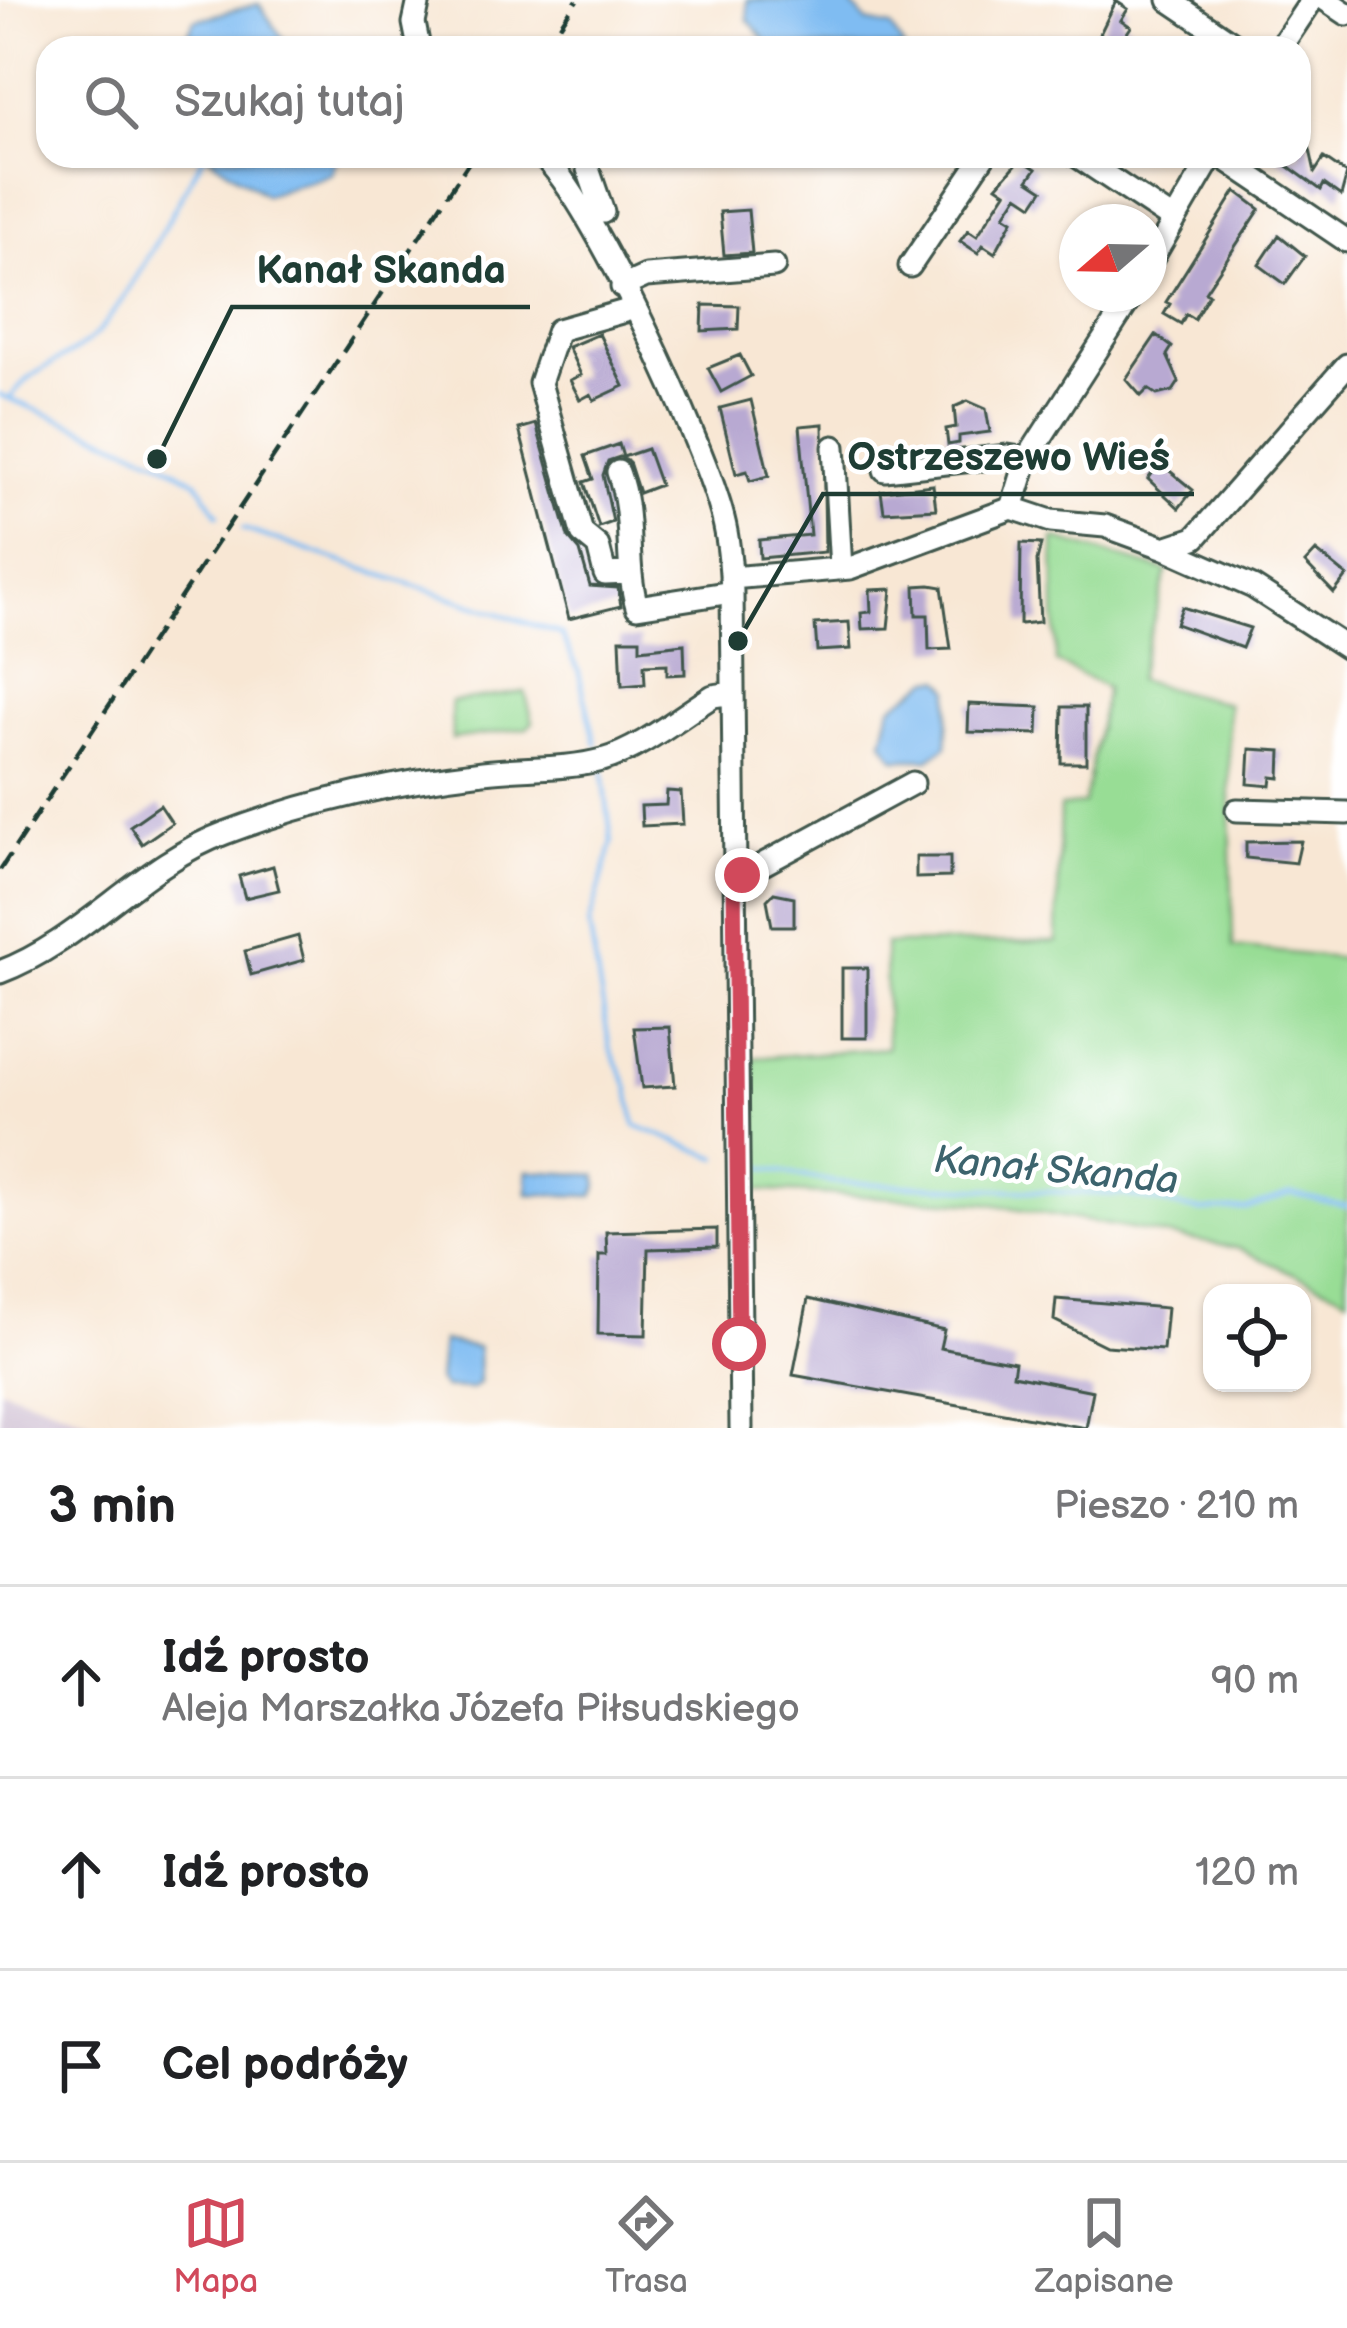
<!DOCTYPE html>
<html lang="pl">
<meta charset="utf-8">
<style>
:root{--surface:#fff;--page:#f2f2f2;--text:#202124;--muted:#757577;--line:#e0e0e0;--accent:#d1495b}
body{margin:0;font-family:"Balsamiq Sans",sans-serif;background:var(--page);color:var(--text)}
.controls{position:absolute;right:36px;bottom:36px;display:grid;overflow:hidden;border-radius:24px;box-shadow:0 3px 9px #0004}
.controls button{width:108px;height:108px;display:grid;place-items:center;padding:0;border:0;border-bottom:3px solid var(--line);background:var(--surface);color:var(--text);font:60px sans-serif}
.compass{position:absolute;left:1059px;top:204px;width:108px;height:108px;border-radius:50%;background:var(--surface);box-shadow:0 3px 9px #0004;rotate:250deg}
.stop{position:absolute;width:36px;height:36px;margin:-27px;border:9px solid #d1495b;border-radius:50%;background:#fff}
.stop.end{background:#d1495b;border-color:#fff;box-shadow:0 3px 12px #0008}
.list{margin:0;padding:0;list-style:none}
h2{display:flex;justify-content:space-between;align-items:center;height:156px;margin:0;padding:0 48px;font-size:51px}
h2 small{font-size:39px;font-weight:400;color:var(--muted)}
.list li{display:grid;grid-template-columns:78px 1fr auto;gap:36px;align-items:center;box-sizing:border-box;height:192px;padding:0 48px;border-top:3px solid var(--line)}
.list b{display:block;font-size:45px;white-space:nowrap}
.list p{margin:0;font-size:39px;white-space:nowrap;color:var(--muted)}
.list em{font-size:39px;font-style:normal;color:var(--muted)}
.icon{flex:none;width:66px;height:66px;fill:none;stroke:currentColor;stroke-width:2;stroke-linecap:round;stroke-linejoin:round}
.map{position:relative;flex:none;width:1347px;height:1428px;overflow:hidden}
.search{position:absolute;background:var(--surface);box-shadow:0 3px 9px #0004;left:36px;right:36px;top:36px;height:132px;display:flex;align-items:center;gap:30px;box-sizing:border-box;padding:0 42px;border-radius:36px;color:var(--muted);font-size:45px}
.sheet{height:732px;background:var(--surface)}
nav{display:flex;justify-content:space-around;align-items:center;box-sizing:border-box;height:168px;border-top:3px solid var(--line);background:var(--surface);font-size:33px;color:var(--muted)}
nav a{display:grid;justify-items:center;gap:6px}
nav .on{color:var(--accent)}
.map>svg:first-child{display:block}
.industrial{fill:#cebed1}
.green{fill:#98dd95;stroke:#5c8d64;stroke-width:3}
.water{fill:#7fbcf2;stroke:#4f7c93;stroke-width:3}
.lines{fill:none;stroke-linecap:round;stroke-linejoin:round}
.stream{stroke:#7fbcf2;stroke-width:4.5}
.building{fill:#b8a9d2}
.minor-casing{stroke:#40564c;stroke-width:27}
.minor{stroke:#fff;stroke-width:21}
.rail{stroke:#1f3d34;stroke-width:4.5;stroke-dasharray:18 9;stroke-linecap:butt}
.route{stroke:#d1495b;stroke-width:15}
.labels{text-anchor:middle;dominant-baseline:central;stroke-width:9;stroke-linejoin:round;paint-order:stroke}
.water-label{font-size:39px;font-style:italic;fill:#3c636d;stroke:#fff}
.leader{fill:none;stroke:#1f3d34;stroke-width:4.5}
.callout-dot{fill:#1f3d34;stroke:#fff;stroke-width:4.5}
.callout-label{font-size:39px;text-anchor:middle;font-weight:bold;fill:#1f3d34;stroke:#fff;stroke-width:9;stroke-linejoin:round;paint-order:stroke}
</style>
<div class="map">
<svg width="1347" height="1428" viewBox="0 0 1347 1428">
<rect width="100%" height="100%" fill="#fff"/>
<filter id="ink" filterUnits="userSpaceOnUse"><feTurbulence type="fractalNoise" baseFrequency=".00833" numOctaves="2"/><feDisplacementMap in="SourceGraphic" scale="24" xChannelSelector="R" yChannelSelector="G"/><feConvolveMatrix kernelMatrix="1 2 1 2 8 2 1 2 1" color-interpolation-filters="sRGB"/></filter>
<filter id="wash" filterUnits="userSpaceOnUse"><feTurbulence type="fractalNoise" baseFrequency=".004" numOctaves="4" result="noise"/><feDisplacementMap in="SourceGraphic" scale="48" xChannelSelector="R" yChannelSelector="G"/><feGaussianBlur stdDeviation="2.7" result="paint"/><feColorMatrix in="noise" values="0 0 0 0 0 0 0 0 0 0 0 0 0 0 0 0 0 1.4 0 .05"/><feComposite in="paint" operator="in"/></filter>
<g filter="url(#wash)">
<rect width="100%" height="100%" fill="#f8e7d4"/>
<path class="industrial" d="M 0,1388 L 111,1428 L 112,1428 L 0,1428 Z"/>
<path class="green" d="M 1054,538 L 1167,571 L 1137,680 L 1228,704 L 1233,947 L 1347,959 L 1347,1297 L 1237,1248 L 986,1203 L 756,1190 L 753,1058 L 887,1048 L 885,944 L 1057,942 L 1060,807 L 1084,804 L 1106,688 L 1056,662 Z
M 525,692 L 533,722 L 527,728 L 452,739 L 451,702 Z"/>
<path class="water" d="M 747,0 L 847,0 L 867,22 L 891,27 L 904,48 L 772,48 L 748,20 Z
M 259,4 L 289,48 L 181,48 L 195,20 Z
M 208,156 L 337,156 L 332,174 L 265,195 Z
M 931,679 L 941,679 L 950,689 L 947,746 L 929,759 L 895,759 L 883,742 L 891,707 Z
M 527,1171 L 596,1175 L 598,1186 L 593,1196 L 528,1194 Z
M 442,1341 L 478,1348 L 479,1383 L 472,1389 L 444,1388 L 438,1380 Z"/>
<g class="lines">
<path class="stream" d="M 0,395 L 157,459 L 197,482 L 218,515
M 10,399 C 31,364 77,360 103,326 C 143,275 171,211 204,156
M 243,529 L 561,634 L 578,669 L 596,744
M 603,772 L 612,843 L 589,925 L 610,1048 L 629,1088 L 635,1125 L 718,1158
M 759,1167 L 833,1182 L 1124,1195 L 1200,1211 L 1246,1209 L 1291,1194 L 1347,1206"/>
</g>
<g id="blocks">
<path class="building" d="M 1116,1 L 1128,9 L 1121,20 L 1131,27 L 1117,48 L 1093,48 Z
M 1299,123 L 1304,123 L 1315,172 L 1324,158 L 1347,174 L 1341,196 L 1324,184 L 1321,190 L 1274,156 L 1299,156 Z
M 1021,159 L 1036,169 L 1028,180 L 1043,190 L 1033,205 L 1018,195 L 1005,215 L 1013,220 L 995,253 L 983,245 L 978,253 L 960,241 L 968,230 L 977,236 L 1006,192 L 997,186 Z
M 1236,191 L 1260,209 L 1205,292 L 1209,294 L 1194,319 L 1186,314 L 1181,324 L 1164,314 L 1170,304 L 1166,302 Z
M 748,210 L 752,253 L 724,255 L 720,212 Z
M 1279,235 L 1305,256 L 1285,284 L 1259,265 Z
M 703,305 L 739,306 L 738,329 L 702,331 Z
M 599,334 L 624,386 L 594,400 L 591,394 L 580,400 L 570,380 L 581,375 L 568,347 Z
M 1156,335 L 1172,347 L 1167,355 L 1179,382 L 1173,391 L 1157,395 L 1148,389 L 1141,396 L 1126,379 Z
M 740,355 L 751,376 L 721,392 L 708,368 Z
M 751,400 L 769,476 L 750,481 L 747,471 L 736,474 L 720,408 Z
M 968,401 L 986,409 L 990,432 L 959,436 L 959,443 L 948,445 L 946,429 L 956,427 L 954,407 Z
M 536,424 L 568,537 L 580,551 L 590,586 L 618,588 L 621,606 L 569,619 L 519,429 Z
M 823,424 L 825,552 L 760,558 L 759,540 L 810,535 L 800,426 Z
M 619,444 L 623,457 L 647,449 L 660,485 L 639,493 L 629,462 L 620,457 L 608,461 L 603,475 L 613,522 L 599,527 L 584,482 L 593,479 L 585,456 Z
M 1160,463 L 1193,490 L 1179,508 L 1148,479 Z
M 933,485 L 936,509 L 884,512 L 881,491 Z
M 1021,543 L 1041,544 L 1037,561 L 1040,622 L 1020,624 Z
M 1316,551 L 1347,576 L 1334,593 L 1305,563 Z
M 930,585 L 942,587 L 951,649 L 929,650 L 928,615 L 916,615 L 915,586 Z
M 892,589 L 888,628 L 862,629 L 861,613 L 871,612 L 870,590 Z
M 1182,607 L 1250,628 L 1242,648 L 1176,624 Z
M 849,622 L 851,649 L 817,651 L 815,624 Z
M 620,639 L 640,639 L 640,649 L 684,644 L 685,674 L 667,675 L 667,664 L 644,665 L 645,684 L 622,686 Z
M 969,704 L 1039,707 L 1038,734 L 968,732 Z
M 1062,707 L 1086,707 L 1086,763 L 1061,763 Z
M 1250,749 L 1281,751 L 1280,778 L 1272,777 L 1271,786 L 1248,784 Z
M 667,791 L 681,792 L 683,824 L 642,826 L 641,806 L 666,805 Z
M 160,805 L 172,823 L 142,844 L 130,826 Z
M 1301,841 L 1296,863 L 1246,858 L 1246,842 Z
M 916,857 L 950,857 L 950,877 L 916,878 Z
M 273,866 L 279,890 L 245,898 L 239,876 Z
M 774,893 L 794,897 L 794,926 L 772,926 L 767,900 Z
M 298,936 L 304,960 L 251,975 L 245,951 Z
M 842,968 L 867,968 L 867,1038 L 842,1038 Z
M 670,1027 L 675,1086 L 642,1088 L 634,1028 Z
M 717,1229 L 717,1247 L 648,1249 L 646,1335 L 598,1334 L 599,1255 L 607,1255 L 606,1232 Z
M 808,1299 L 944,1330 L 940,1348 L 1015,1362 L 1013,1375 L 1093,1391 L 1086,1428 L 793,1375 Z
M 1056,1299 L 1167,1308 L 1163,1350 L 1106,1346 L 1054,1320 Z"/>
</g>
</g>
<g filter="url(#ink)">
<use href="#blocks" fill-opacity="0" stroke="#40564c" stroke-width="3"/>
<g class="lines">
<g class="minor-casing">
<path id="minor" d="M 1169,0 L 1240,48
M 1326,0 L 1347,14
M 419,48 L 414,23 L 419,0
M 1280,48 L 1312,0
M 542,156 C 590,195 707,451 723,518 C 729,541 731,568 732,592 L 741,1428
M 1077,156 L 1173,220
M 1221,156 L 1347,241
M 588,169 L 603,212
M 1149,264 L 1212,156
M 910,266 L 984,156
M 622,287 L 646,276 L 774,266
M 834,447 L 841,569
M 885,470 L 1008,456 L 1027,459
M 618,472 C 635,518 624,561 637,607 L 732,592
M 1012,508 L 1027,459 L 1133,294
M 1165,548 L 1195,538 L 1347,365
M 627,573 L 605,574 L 598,546 L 582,533 L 540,383 L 558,330 L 632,309
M 731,578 L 850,568 L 1012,508 L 1051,521 L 1105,526 L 1165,548 L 1253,587 L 1347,648
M 1237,810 L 1347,813
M 734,880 L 913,783
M 0,972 C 83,941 141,864 225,833 C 306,802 397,782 483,772 C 522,767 565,770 602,760 C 641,749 679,717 713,696 L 733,693"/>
</g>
<use href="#minor" class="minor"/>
<path class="rail" d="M 545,48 L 577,0
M 0,870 L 473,156"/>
</g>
</g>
<g class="lines" filter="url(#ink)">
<path class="route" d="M 739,1344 L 734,880 L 742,875"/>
</g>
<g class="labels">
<g class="water-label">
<text transform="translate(1056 1171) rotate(5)">Kanał Skanda</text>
</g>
</g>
<path class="leader" d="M157 459L232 307H530M738 641L823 494H1194"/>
<g class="callout-dot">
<circle cx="157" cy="459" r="12"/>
<circle cx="738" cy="641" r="12"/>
</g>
<g class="callout-label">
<text x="381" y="283">Kanał Skanda</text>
<text x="1009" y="470">Ostrzeszewo Wieś</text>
</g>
</svg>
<div class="controls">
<button><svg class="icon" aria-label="locate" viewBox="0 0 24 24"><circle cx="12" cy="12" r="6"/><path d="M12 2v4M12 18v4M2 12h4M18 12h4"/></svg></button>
</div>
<svg class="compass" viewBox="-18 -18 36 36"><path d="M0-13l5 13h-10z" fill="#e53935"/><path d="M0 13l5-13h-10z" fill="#757577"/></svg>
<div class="stop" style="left:739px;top:1344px"></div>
<div class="stop end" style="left:742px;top:875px"></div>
<div class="search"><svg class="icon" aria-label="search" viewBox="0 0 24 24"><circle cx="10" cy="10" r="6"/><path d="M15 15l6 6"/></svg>Szukaj tutaj</div>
</div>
<section class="sheet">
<h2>3 min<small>Pieszo · 210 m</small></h2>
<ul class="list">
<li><svg class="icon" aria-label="ahead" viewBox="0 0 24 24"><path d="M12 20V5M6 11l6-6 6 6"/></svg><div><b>Idź prosto</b><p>Aleja Marszałka Józefa Piłsudskiego</p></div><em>90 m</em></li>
<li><svg class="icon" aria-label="ahead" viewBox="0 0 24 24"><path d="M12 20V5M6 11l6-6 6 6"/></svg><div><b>Idź prosto</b></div><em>120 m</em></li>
<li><svg class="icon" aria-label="arrive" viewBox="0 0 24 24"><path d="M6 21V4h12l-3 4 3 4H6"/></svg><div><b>Cel podróży</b></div></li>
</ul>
</section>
<nav>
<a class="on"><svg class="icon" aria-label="map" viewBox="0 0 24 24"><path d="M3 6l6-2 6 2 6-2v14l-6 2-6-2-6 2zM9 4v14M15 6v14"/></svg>Mapa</a>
<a><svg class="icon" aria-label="directions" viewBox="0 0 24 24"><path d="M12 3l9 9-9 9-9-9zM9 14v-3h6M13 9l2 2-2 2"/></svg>Trasa</a>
<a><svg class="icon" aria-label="saved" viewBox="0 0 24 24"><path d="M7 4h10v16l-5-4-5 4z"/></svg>Zapisane</a>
</nav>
